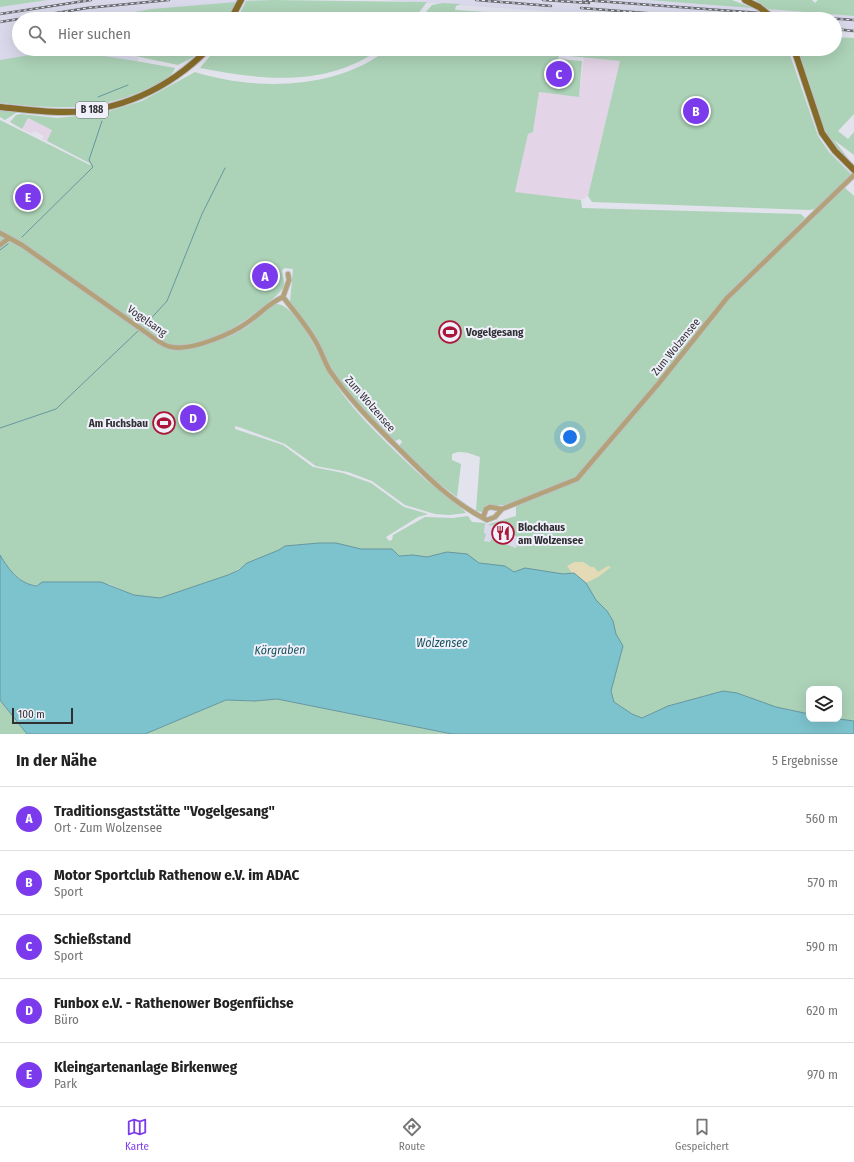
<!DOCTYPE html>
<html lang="de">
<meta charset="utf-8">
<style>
:root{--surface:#fff;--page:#f6f6f6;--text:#222;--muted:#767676;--line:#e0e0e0;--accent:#7c3aed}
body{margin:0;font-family:"Fira Sans Condensed",sans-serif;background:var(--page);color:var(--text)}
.controls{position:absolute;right:12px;bottom:12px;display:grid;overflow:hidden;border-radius:8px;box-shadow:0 4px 16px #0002}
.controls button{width:36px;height:36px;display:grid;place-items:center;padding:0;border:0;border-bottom:1px solid var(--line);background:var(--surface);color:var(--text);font:20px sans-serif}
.scale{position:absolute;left:12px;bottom:10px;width:61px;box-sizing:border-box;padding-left:4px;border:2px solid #303034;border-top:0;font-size:11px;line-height:14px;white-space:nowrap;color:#303034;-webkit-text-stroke:3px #f0f0fb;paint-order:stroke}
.you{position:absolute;left:570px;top:437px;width:14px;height:14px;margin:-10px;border:3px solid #fff;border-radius:50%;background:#1a73e8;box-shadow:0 0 0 6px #1a73e833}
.badge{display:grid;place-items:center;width:26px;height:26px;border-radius:50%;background:var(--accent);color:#fff;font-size:13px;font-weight:700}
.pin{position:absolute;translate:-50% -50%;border:2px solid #fff;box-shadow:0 1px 4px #0006}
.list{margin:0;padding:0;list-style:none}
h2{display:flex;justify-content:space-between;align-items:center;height:52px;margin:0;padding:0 16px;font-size:17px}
h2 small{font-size:13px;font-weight:400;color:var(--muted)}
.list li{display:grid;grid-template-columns:26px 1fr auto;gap:12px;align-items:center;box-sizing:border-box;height:64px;padding:0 16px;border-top:1px solid var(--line)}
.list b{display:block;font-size:15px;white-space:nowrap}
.list p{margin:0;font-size:13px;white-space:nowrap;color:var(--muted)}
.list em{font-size:13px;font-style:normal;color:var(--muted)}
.icon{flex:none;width:22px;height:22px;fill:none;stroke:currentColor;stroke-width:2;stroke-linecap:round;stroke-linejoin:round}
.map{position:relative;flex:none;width:854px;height:734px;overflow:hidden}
.search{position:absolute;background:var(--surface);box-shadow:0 4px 16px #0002;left:12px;right:12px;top:12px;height:44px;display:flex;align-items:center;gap:10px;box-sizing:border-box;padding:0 14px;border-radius:22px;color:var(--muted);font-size:15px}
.sheet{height:372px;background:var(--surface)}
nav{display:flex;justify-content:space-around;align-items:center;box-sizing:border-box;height:56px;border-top:1px solid var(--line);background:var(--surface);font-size:11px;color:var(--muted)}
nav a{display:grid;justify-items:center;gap:2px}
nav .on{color:var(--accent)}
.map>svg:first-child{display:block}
.built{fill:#d9d9eb}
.industrial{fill:#e3d4e7}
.green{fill:#acd2b7}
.sand{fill:#e4dab5}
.water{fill:#7dc3ce;stroke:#6697a0}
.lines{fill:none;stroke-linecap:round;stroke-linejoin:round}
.stream{stroke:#6697a0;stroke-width:1}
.minor-casing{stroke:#bebfc8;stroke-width:6}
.major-casing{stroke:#bebfc8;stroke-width:8}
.minor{stroke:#b3a279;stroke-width:4.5}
.major{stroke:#846b29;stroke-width:6}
.rail-casing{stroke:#6a6b71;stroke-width:2.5}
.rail{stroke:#f0f0fb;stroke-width:1;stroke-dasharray:3;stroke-linecap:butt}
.major-bridge-casing{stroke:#bebfc8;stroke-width:8;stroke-linecap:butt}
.major-bridge{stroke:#846b29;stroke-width:6}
.labels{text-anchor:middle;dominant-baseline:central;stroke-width:4;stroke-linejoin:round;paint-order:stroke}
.shield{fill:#f0f0fb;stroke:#6a6a70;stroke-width:1}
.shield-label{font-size:10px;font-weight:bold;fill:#303034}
.street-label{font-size:11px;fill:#303034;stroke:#f0f0fb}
.poi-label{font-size:11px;font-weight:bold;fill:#303034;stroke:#f0f0fb;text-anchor:start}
.water-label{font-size:12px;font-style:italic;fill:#145159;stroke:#f0f0fb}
</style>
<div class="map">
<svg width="854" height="734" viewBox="0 0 854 734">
<rect width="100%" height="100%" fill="#e2e3ed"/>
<path class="built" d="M 48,0 L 271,0 L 151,9 L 95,19 L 19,19 L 19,49 L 102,49 L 138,58 L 138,63 L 68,51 L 49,50 L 32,51 L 29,55 L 0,60 L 0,7 Z
M 384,0 L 648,0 L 711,4 L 854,16 L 854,33 L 835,32 L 835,19 L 659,19 Z
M 485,523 L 505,527 L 504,530 L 525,541 L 522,547 L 516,548 L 498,540 L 491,539 L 490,542 L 484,540 Z"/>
<path class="industrial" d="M 584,57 L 620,61 L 588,196 L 581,200 L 515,192 L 528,134 L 533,132 L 539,92 L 579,97 Z
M 27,118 L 52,130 L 47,141 L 42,139 L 44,136 L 34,131 L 32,134 L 22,129 Z"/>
<path class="green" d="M 0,0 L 48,0 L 0,7 Z
M 272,0 L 427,2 L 414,19 L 237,19 L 246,1 Z
M 648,0 L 732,0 L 753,8 Z
M 755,0 L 812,0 L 815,3 L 818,0 L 854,0 L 854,16 L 768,9 Z
M 236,2 L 227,19 L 148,19 L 142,13 L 110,19 L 95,19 L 151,9 Z
M 443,3 L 461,4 L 456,6 L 455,10 L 597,19 L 420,19 L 432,5 Z
M 835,37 L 854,38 L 854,114 L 838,131 L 848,139 L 854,132 L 854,155 L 834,140 L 854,166 L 829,139 L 822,123 L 798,49 L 835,49 Z
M 102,49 L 113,49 L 139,55 L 145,49 L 203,49 L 192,58 L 178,65 Z
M 216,49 L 380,49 C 325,88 262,80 200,68 Z
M 388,49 L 788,49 L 818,136 L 829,152 L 851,174 L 816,209 L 809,210 L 592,202 L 588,196 L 620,61 L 559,55 L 558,59 L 582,61 L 579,97 L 539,92 L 533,132 L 528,134 L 515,192 L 581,200 L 582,208 L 801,214 L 805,218 L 726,298 L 656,385 L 577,478 L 505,505 L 487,505 L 482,512 L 476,511 L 480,457 C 472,454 461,449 452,454 L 452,460 L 461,464 L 457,497 L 428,475 L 399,446 L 402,442 L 400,439 L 395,441 L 364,410 L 342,385 L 329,364 L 316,337 L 290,302 L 293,269 L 285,268 L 282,270 C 282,276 286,282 283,288 C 278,295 269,302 263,307 C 238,326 207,347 175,346 C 169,346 163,342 158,339 L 23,243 L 0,231 L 0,120 L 90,165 L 91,164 L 47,141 L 52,130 L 28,118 L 22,129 L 10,122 L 16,115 L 21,114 L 57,118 L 100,114 L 142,101 L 195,72 C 255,91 337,90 388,49 Z
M 49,50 C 89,52 135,61 175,68 C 173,76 160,83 151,87 C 99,112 55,109 0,103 L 0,60 L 29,55 L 32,51 Z
M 0,109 L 19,111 L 5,120 L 0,117 Z
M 844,187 L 854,196 L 854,721 L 839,719 L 839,689 L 809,689 L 809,714 L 776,707 L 668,706 L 642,718 L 632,714 L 614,702 L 611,691 L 613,678 L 604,619 L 584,582 L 598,572 L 583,562 L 574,562 L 571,571 L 572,573 L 567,578 L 533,576 L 434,556 L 427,557 L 413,555 L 399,556 L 393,552 L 244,566 L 228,575 L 162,598 L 151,598 L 134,595 L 109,584 L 27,585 L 9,570 L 0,555 L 0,235 L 21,246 L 166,347 C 184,353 223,341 240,331 C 252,324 262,314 272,305 C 294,295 325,368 335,383 C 355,415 398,454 426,480 C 439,491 455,500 466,513 L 449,515 L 435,514 L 405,505 L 372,481 L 348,472 L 316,466 L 285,444 L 239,427 L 235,426 L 235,429 L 283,445 L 313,467 L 343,473 L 371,483 L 404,507 L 428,514 L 418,517 L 386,537 L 389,541 L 392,540 L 393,535 L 425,517 L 453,518 L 468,516 L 472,522 L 485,523 L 484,533 L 486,534 L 484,541 L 490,542 L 491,539 L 516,548 L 517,545 L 522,547 L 525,541 L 504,530 L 504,527 L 489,525 L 489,524 L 516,516 L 516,505 L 579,480 L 728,299 Z
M 277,699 L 452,734 L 145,734 L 226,700 L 255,701 Z
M 0,700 L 27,734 L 0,734 Z"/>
<path class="sand" d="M 574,562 L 583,562 L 590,567 L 594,567 L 598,572 L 608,566 L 611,567 L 598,577 L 586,583 L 572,573 L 567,566 Z"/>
<path class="water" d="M 145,13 L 148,19 L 110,19 Z
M 113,49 L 145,49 L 139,55 Z
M 319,543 L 336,543 L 361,549 L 392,549 L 399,556 L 413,555 L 427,557 L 447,552 L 467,554 L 479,563 L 505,566 L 514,572 L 525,568 L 563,574 L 574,573 L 586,583 L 596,600 L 607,611 L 613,621 L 616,634 L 623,646 L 611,691 L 614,702 L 632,714 L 642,718 L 668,706 L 723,691 L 737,693 L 776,707 L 809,714 L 809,719 L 839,719 L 854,721 L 854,734 L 452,734 L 277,699 L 255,701 L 226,700 L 145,734 L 27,734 L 0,700 L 0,555 C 9,570 19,584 37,586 L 42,582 L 101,582 L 134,595 L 160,598 L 228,575 L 239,570 L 247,563 L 279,550 L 285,546 Z"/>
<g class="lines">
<path class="stream" d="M 98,97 L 128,85
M 22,237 L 93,167 L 89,160 L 102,121
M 0,250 L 8,244
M 145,325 L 167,301 L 202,214 L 225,168
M 0,428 L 56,409 L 139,330"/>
<g class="minor-casing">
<path id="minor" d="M 0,233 L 22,245 L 158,341 C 162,343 167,347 172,347 C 191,351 232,334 248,322 C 260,314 269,303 283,297
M 0,245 L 9,238
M 288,274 L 289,280 L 283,297 C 295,312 308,327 317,344 C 322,353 325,363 330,371 C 349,399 373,423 396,446 C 424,474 451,502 487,520 L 495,517 L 502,509 L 577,479 L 659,383 L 727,298 L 854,175
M 483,518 L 486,509 L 490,507 L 502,509"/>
</g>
<g class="major-casing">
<path id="major" d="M 745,0 L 759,7
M 231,19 L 241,0
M 794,49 L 822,133 L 835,151 L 854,170
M 0,107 C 20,109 40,112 61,112 C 117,113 169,89 208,49"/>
</g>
<use href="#minor" class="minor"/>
<use href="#major" class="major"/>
<g class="rail-casing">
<path id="rail" d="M 476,0 L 551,6
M 543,0 L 589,3
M 583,0 L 854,20
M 581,8 L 724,19
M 0,14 L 91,0
M 0,22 L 87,8 L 169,0
M 835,29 L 854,31"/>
</g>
<use href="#rail" class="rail"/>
<g class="major-bridge-casing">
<path id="major-bridge" d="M 759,7 L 774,19"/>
</g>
<use href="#major-bridge" class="major-bridge"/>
</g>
<defs>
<g id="stadium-ring" transform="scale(1.15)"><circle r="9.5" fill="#f0f0fb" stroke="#ab1537" stroke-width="1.5"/><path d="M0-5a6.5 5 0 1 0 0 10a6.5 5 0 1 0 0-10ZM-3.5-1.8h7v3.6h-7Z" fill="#ab1537"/></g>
<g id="restaurant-ring" transform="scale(1.15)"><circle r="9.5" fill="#f0f0fb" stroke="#ab1537" stroke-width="1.5"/><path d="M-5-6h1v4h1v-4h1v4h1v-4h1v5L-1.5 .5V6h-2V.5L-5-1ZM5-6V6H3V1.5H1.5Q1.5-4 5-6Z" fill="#ab1537"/></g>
</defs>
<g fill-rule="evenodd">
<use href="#stadium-ring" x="450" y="332"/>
<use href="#stadium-ring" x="164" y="423"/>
<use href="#restaurant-ring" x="503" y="533"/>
</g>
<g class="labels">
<rect class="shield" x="76" y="102" width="32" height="16" rx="3"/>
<g class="shield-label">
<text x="92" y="110">B 188</text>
</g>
<g class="street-label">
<text transform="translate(147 321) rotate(35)">Vogelsang</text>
<text transform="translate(676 347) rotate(-51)">Zum Wolzensee</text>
<text transform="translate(370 404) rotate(49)">Zum Wolzensee</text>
</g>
<g class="poi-label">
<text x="466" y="332">Vogelgesang</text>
<text x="148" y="423" text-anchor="end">Am Fuchsbau</text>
<text x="518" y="527">Blockhaus<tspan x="518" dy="13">am Wolzensee</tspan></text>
</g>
<g class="water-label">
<text x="442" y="643">Wolzensee</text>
<text transform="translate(280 650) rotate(-1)">Körgraben</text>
</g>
</g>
</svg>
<div class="controls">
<button><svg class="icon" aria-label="layers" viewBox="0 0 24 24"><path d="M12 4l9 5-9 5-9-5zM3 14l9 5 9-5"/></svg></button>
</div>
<div class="scale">100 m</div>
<div class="you"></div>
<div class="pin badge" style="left:265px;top:276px">A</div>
<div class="pin badge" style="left:696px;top:111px">B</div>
<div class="pin badge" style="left:559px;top:74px">C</div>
<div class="pin badge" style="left:193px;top:418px">D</div>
<div class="pin badge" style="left:28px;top:197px">E</div>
<div class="search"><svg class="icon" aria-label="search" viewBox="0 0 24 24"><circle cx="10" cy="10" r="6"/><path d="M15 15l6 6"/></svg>Hier suchen</div>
</div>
<section class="sheet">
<h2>In der Nähe<small>5 Ergebnisse</small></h2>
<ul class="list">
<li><span class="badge">A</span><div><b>Traditionsgaststätte &quot;Vogelgesang&quot;</b><p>Ort · Zum Wolzensee</p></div><em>560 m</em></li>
<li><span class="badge">B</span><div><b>Motor Sportclub Rathenow e.V. im ADAC</b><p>Sport</p></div><em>570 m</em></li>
<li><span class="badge">C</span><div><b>Schießstand</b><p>Sport</p></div><em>590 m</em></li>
<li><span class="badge">D</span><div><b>Funbox e.V. - Rathenower Bogenfüchse</b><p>Büro</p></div><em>620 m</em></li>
<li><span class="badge">E</span><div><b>Kleingartenanlage Birkenweg</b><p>Park</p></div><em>970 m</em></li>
</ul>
</section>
<nav>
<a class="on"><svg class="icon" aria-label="map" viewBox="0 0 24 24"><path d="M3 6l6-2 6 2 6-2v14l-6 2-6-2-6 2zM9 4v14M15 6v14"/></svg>Karte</a>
<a><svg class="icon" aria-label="directions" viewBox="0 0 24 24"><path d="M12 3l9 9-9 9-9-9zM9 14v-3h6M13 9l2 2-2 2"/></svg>Route</a>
<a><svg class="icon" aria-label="saved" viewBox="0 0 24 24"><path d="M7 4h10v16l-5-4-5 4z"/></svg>Gespeichert</a>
</nav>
